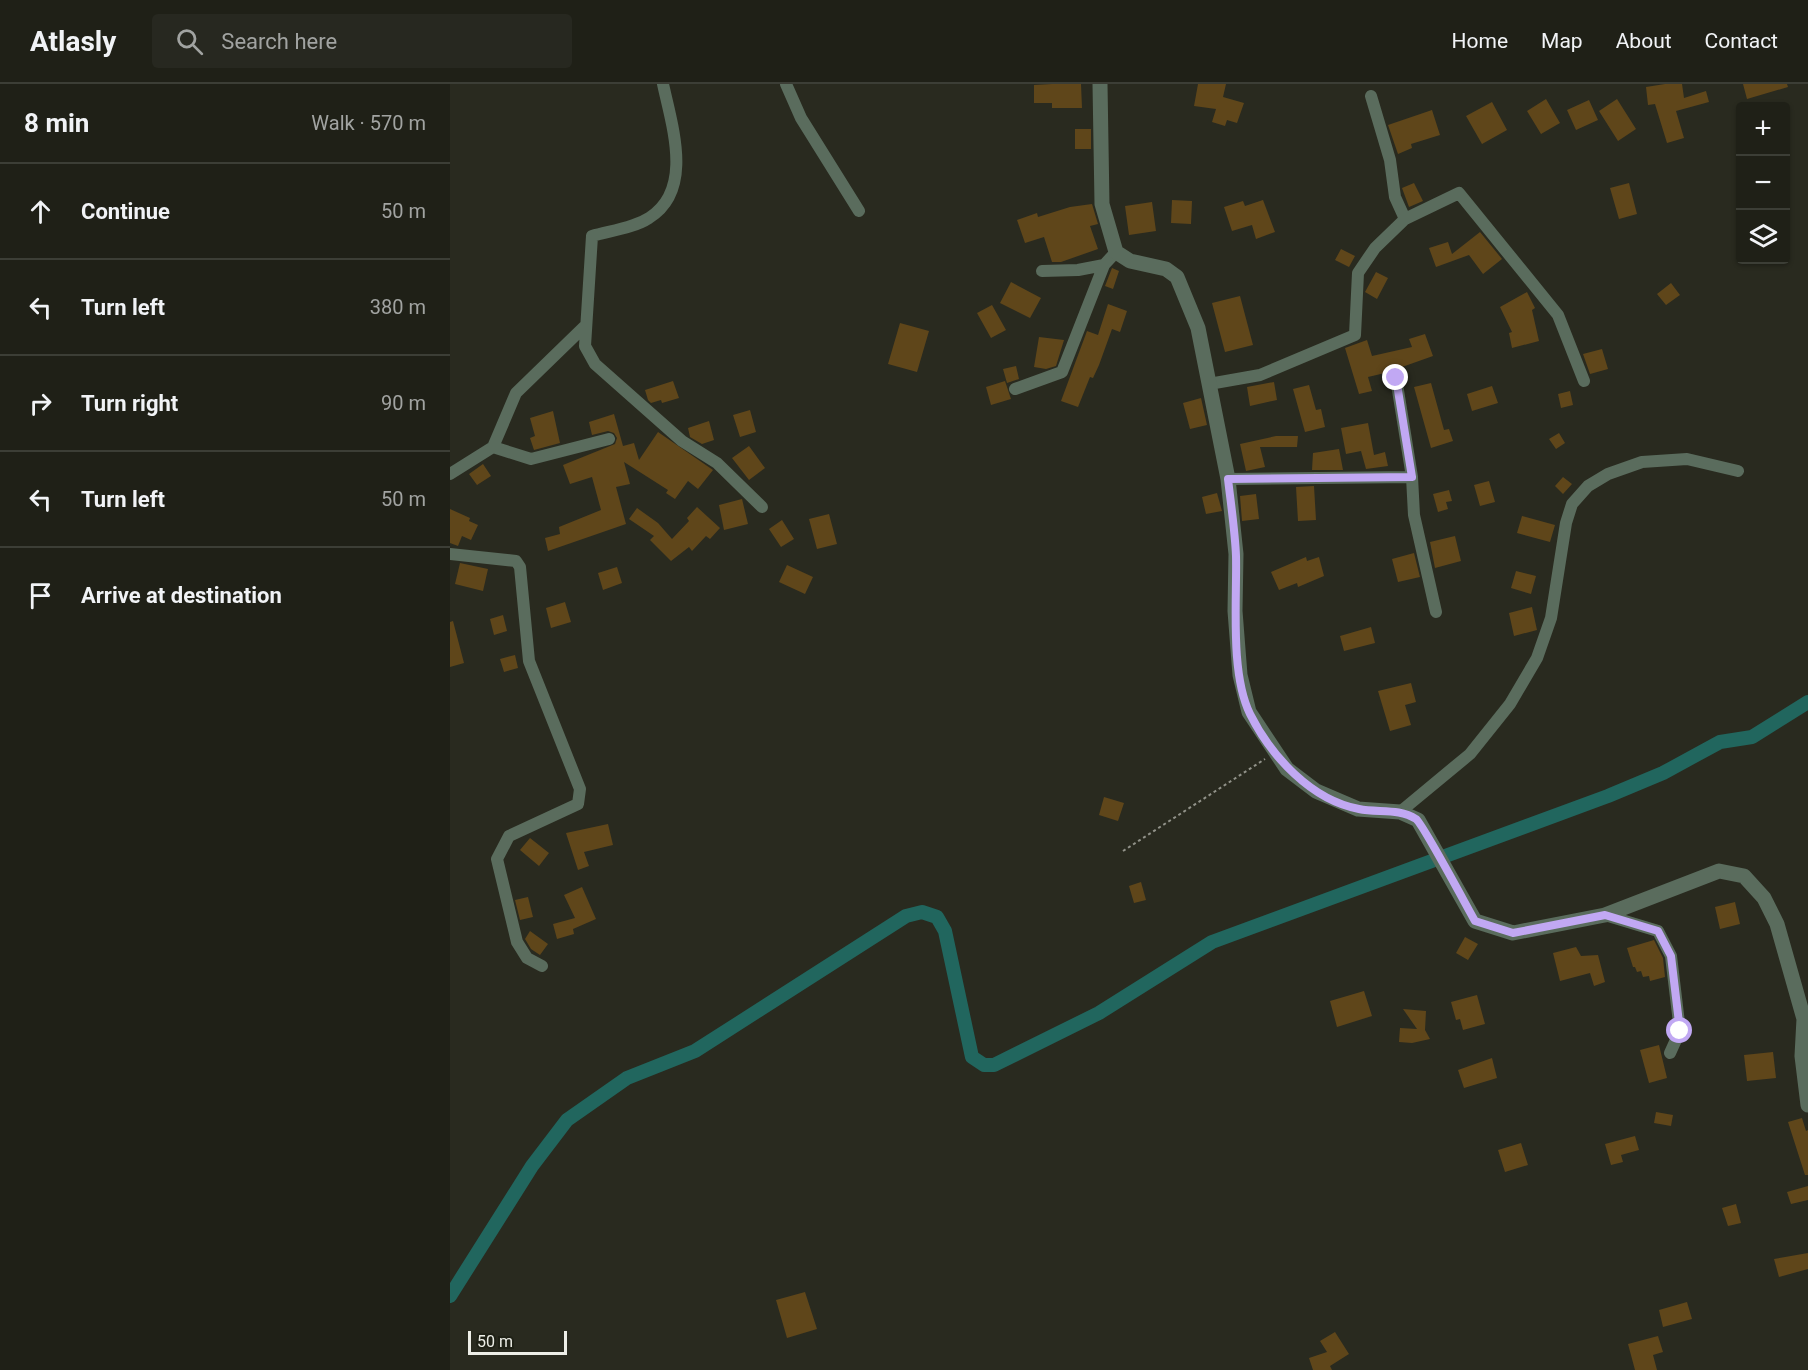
<!DOCTYPE html>
<meta charset="utf-8">
<style>
:root{--surface:#1f2017;--page:#272820;--text:#f1f3f6;--muted:#a1a3a1;--line:#3c3e36}
body{margin:0;font-family:Roboto,sans-serif;background:var(--page);color:var(--text)}
.controls{position:absolute;right:18px;top:18px;display:grid;overflow:hidden;border-radius:6px;box-shadow:0 2px 4px #0004}
.controls button{width:54px;height:54px;display:grid;place-items:center;padding:0;border:0;border-bottom:2px solid var(--line);background:var(--surface);color:var(--text);font:30px sans-serif}
.scale{position:absolute;left:18px;bottom:15px;width:99px;box-sizing:border-box;padding-left:6px;border:3px solid #edeee7;border-top:0;font-size:16px;line-height:21px;white-space:nowrap;color:#edeee7;-webkit-text-stroke:4px #1f2116;paint-order:stroke}
.stop{position:absolute;width:18px;height:18px;margin:-14px;border:4px solid #c1a8f3;border-radius:50%;background:#fff}
.stop.end{background:#c1a8f3;border-color:#fff;box-shadow:0 2px 6px #0008}
.list{margin:0;padding:0;list-style:none}
h2{display:flex;justify-content:space-between;align-items:center;height:78px;margin:0;padding:0 24px;font-size:26px}
h2 small{font-size:20px;font-weight:400;color:var(--muted)}
.list li{display:grid;grid-template-columns:39px 1fr auto;gap:18px;align-items:center;box-sizing:border-box;height:96px;padding:0 24px;border-top:2px solid var(--line)}
.list b{display:block;font-size:22px;white-space:nowrap}
.list em{font-size:20px;font-style:normal;color:var(--muted)}
.icon{flex:none;width:33px;height:33px;fill:none;stroke:currentColor;stroke-width:2;stroke-linecap:round;stroke-linejoin:round}
.map{position:relative;flex:none;width:1358px;height:1286px;overflow:hidden}
header{display:flex;align-items:center;gap:36px;box-sizing:border-box;height:84px;padding:0 30px;background:var(--surface);border-bottom:2px solid var(--line)}
header strong{font-size:28px}
nav{display:flex;gap:33px;margin-inline-start:auto;font-size:21px}
.search{width:420px;height:54px;background:var(--page);display:flex;align-items:center;gap:15px;box-sizing:border-box;padding:0 21px;border-radius:6px;color:var(--muted);font-size:22px}
main{display:flex}
aside{flex:1;background:var(--surface)}
.map>svg:first-child{display:block}
.lines{fill:none;stroke-linecap:round;stroke-linejoin:round}
.canal{stroke:#21665e;stroke-width:14}
.building{fill:#5f461a}
.path{stroke:#919289;stroke-width:2;stroke-dasharray:3 3;stroke-linecap:butt}
.minor{stroke:#5a6c5d;stroke-width:12}
.tertiary{stroke:#5a6c5d;stroke-width:15}
.route{stroke:#c1a8f3;stroke-width:8}
</style>
<header>
<strong>Atlasly</strong>
<div class="search"><svg class="icon" aria-label="search" viewBox="0 0 24 24"><circle cx="10" cy="10" r="6"/><path d="M15 15l6 6"/></svg>Search here</div>
<nav><a>Home</a><a>Map</a><a>About</a><a>Contact</a></nav>
</header>
<main>
<aside>
<h2>8 min<small>Walk · 570 m</small></h2>
<ul class="list">
<li><svg class="icon" aria-label="ahead" viewBox="0 0 24 24"><path d="M12 20V5M6 11l6-6 6 6"/></svg><div><b>Continue</b></div><em>50 m</em></li>
<li><svg class="icon" aria-label="left" viewBox="0 0 24 24"><path d="M17 20v-9H6M10 6l-5 5 5 5"/></svg><div><b>Turn left</b></div><em>380 m</em></li>
<li><svg class="icon" aria-label="right" viewBox="0 0 24 24"><path d="M7 20v-9h11M14 6l5 5-5 5"/></svg><div><b>Turn right</b></div><em>90 m</em></li>
<li><svg class="icon" aria-label="left" viewBox="0 0 24 24"><path d="M17 20v-9H6M10 6l-5 5 5 5"/></svg><div><b>Turn left</b></div><em>50 m</em></li>
<li><svg class="icon" aria-label="arrive" viewBox="0 0 24 24"><path d="M6 21V4h12l-3 4 3 4H6"/></svg><div><b>Arrive at destination</b></div></li>
</ul>
</aside>
<div class="map">
<svg width="1358" height="1286" viewBox="0 0 1358 1286">
<rect width="100%" height="100%" fill="#292a1f"/>
<g class="lines">
<path class="canal" d="M 0,1212 L 82,1082 L 117,1036 L 177,994 L 245,967 L 456,832 L 472,828 L 487,833 L 495,847 L 522,973 L 534,981 L 544,981 L 649,929 L 762,858 L 1158,712 L 1213,689 L 1270,658 L 1302,653 L 1358,618"/>
</g>
<path class="building" d="M 602,0 L 631,0 L 632,24 L 602,24 L 602,19 L 584,19 L 584,1 Z
M 748,0 L 776,0 L 773,13 L 794,19 L 787,39 L 777,36 L 775,42 L 762,38 L 766,25 L 744,22 Z
M 1215,0 L 1232,0 L 1234,14 L 1256,7 L 1259,18 L 1226,27 L 1234,54 L 1217,59 L 1205,20 L 1198,21 L 1196,3 Z
M 1293,0 L 1337,0 L 1338,3 L 1297,15 Z
M 1096,15 L 1110,39 L 1091,50 L 1077,27 Z
M 1167,15 L 1186,45 L 1168,57 L 1149,27 Z
M 1139,16 L 1148,36 L 1126,46 L 1117,26 Z
M 1042,18 L 1057,46 L 1032,60 L 1016,32 Z
M 982,26 L 990,51 L 961,60 L 962,64 L 948,70 L 938,41 Z
M 625,45 L 641,45 L 641,65 L 625,65 Z
M 964,99 L 973,117 L 959,123 L 952,104 Z
M 1179,99 L 1187,130 L 1169,135 L 1160,104 Z
M 722,116 L 742,117 L 741,140 L 721,139 Z
M 813,116 L 825,148 L 806,155 L 802,141 L 782,147 L 774,123 L 793,117 L 795,122 Z
M 702,118 L 706,147 L 679,151 L 675,122 Z
M 642,120 L 648,140 L 640,142 L 648,165 L 611,178 L 602,178 L 594,153 L 575,159 L 567,136 L 587,129 L 588,133 L 620,123 Z
M 1030,148 L 1052,175 L 1033,190 L 1019,171 L 986,183 L 979,164 L 998,158 L 1002,170 Z
M 891,165 L 905,172 L 899,183 L 885,176 Z
M 662,184 L 669,187 L 663,205 L 655,202 Z
M 926,188 L 938,194 L 927,215 L 915,208 Z
M 561,198 L 591,214 L 580,234 L 550,219 Z
M 1221,199 L 1230,211 L 1216,221 L 1207,210 Z
M 1077,208 L 1085,224 L 1082,226 L 1089,257 L 1062,264 L 1059,249 L 1062,248 L 1050,223 Z
M 790,212 L 803,261 L 775,268 L 762,219 Z
M 658,220 L 677,227 L 670,248 L 662,245 L 649,281 L 643,294 L 640,293 L 628,323 L 611,317 L 637,247 L 648,251 Z
M 542,221 L 556,246 L 541,254 L 527,229 Z
M 450,239 L 479,247 L 467,288 L 438,280 Z
M 975,250 L 983,272 L 952,283 L 952,285 L 918,293 L 922,307 L 909,310 L 895,264 L 917,256 L 922,272 L 962,263 L 959,255 Z
M 589,253 L 614,256 L 606,282 L 596,285 L 584,283 Z
M 1152,265 L 1158,285 L 1140,290 L 1133,270 Z
M 566,282 L 569,295 L 557,299 L 553,285 Z
M 223,297 L 229,314 L 212,319 L 211,316 L 201,319 L 198,316 L 195,306 Z
M 555,297 L 561,315 L 541,321 L 536,303 Z
M 824,298 L 827,316 L 800,322 L 797,303 Z
M 981,299 L 994,346 L 999,345 L 1003,357 L 981,364 L 964,303 Z
M 859,301 L 866,326 L 871,325 L 875,343 L 855,348 L 843,305 Z
M 1042,302 L 1048,319 L 1022,327 L 1017,310 Z
M 1120,307 L 1123,321 L 1111,324 L 1108,310 Z
M 751,314 L 757,341 L 740,345 L 733,319 Z
M 300,326 L 306,348 L 290,353 L 283,331 Z
M 103,327 L 110,359 L 84,366 L 80,354 L 85,352 L 80,334 Z
M 164,330 L 173,362 L 184,359 L 189,376 L 208,348 L 263,386 L 248,405 L 238,397 L 225,415 L 216,409 L 218,406 L 174,378 L 180,400 L 166,403 L 176,440 L 98,467 L 95,454 L 110,450 L 109,443 L 151,426 L 142,393 L 120,400 L 113,381 L 165,360 L 167,354 L 164,349 L 158,347 L 142,351 L 139,338 Z
M 259,337 L 264,356 L 252,360 L 240,353 L 238,344 Z
M 918,339 L 924,371 L 935,368 L 938,382 L 916,385 L 911,367 L 896,370 L 891,344 Z
M 1109,349 L 1115,359 L 1106,365 L 1099,355 Z
M 826,352 L 848,352 L 847,363 L 810,363 L 815,383 L 796,387 L 790,360 Z
M 299,362 L 315,384 L 299,396 L 282,374 Z
M 889,365 L 893,386 L 862,386 L 863,369 Z
M 33,380 L 41,392 L 27,401 L 19,390 Z
M 1113,393 L 1122,400 L 1113,410 L 1105,402 Z
M 1039,397 L 1045,418 L 1030,422 L 1024,401 Z
M 864,402 L 866,436 L 848,437 L 846,403 Z
M 999,406 L 1002,417 L 996,418 L 998,425 L 988,428 L 983,410 Z
M 767,409 L 772,427 L 756,430 L 752,413 Z
M 806,410 L 809,435 L 792,437 L 790,412 Z
M 292,415 L 298,440 L 274,446 L 269,421 Z
M 247,423 L 270,444 L 260,455 L 256,452 L 242,467 L 239,463 L 221,477 L 200,456 L 204,452 L 179,435 L 187,424 L 208,439 L 222,455 L 239,437 L 237,434 Z
M 0,425 L 20,434 L 19,437 L 28,441 L 21,456 L 12,452 L 8,462 L 0,459 Z
M 379,430 L 387,460 L 367,465 L 359,435 Z
M 1072,432 L 1105,441 L 1100,458 L 1067,449 Z
M 332,436 L 344,455 L 331,463 L 319,445 Z
M 1005,452 L 1011,477 L 985,484 L 980,458 Z
M 964,469 L 970,493 L 948,498 L 942,475 Z
M 856,473 L 857,477 L 869,473 L 874,492 L 848,503 L 847,499 L 829,506 L 821,488 Z
M 10,479 L 38,485 L 33,507 L 5,500 Z
M 337,481 L 363,493 L 355,510 L 329,498 Z
M 167,483 L 172,499 L 153,506 L 148,489 Z
M 1066,487 L 1086,492 L 1081,510 L 1061,504 Z
M 115,518 L 121,538 L 101,544 L 96,524 Z
M 1082,523 L 1087,546 L 1064,552 L 1059,529 Z
M 53,531 L 57,547 L 44,551 L 40,535 Z
M 3,537 L 14,579 L 0,583 L 0,538 Z
M 921,543 L 925,559 L 894,567 L 890,552 Z
M 65,571 L 68,584 L 54,588 L 50,575 Z
M 961,599 L 966,618 L 955,621 L 961,641 L 940,647 L 928,607 Z
M 654,713 L 674,719 L 668,737 L 649,731 Z
M 158,740 L 163,761 L 134,768 L 139,782 L 128,786 L 116,749 Z
M 80,754 L 99,769 L 89,782 L 70,766 Z
M 691,798 L 696,816 L 684,819 L 679,802 Z
M 132,803 L 146,835 L 123,845 L 124,850 L 107,855 L 103,840 L 125,834 L 114,811 Z
M 78,813 L 83,833 L 70,836 L 65,816 Z
M 1285,818 L 1290,840 L 1270,845 L 1265,823 Z
M 80,847 L 98,860 L 90,871 L 81,865 L 75,855 Z
M 1015,853 L 1028,860 L 1018,876 L 1006,869 Z
M 1204,856 L 1213,874 L 1215,893 L 1200,897 L 1199,892 L 1193,893 L 1191,887 L 1187,888 L 1185,883 L 1183,883 L 1177,864 Z
M 1126,863 L 1131,872 L 1148,871 L 1155,898 L 1144,902 L 1140,889 L 1110,897 L 1103,869 Z
M 914,907 L 922,932 L 887,943 L 880,917 Z
M 1027,911 L 1035,940 L 1013,946 L 1010,935 L 1006,936 L 1001,918 Z
M 953,925 L 976,927 L 975,946 L 980,955 L 962,959 L 949,958 L 950,944 L 967,945 Z
M 1209,961 L 1217,994 L 1199,999 L 1190,966 Z
M 1323,968 L 1326,994 L 1297,997 L 1294,971 Z
M 1042,974 L 1047,994 L 1014,1004 L 1008,986 Z
M 1206,1028 L 1223,1031 L 1221,1042 L 1204,1039 Z
M 1352,1034 L 1356,1047 L 1358,1046 L 1358,1091 L 1355,1091 L 1338,1038 Z
M 1185,1052 L 1189,1066 L 1171,1071 L 1173,1078 L 1161,1081 L 1155,1060 Z
M 1071,1059 L 1078,1081 L 1055,1088 L 1048,1066 Z
M 1358,1102 L 1358,1116 L 1341,1120 L 1337,1108 Z
M 1286,1120 L 1291,1139 L 1278,1142 L 1272,1124 Z
M 1358,1169 L 1358,1185 L 1329,1193 L 1324,1175 Z
M 355,1208 L 367,1245 L 337,1254 L 326,1216 Z
M 1237,1218 L 1242,1235 L 1213,1243 L 1209,1226 Z
M 885,1248 L 899,1270 L 880,1282 L 882,1286 L 863,1286 L 859,1274 L 877,1268 L 870,1257 Z
M 1208,1252 L 1213,1268 L 1203,1271 L 1207,1286 L 1185,1286 L 1178,1260 Z"/>
<g class="lines">
<path class="path" d="M 673,767 L 815,675"/>
<path class="minor" d="M 213,0 C 222,42 244,106 199,134 C 184,144 159,147 142,152 L 135,262 L 145,280 L 232,357 L 267,379 L 312,423
M 336,0 L 351,34 L 409,127
M 921,12 L 940,76 L 945,113 L 955,135
M 592,187 L 628,186 L 654,181
M 946,294 L 962,393 L 964,431 L 986,528
M 759,300 L 810,291 L 905,251 L 908,189 L 925,164 L 955,135 L 1009,109 L 1108,231 L 1134,297
M 565,305 L 612,288 L 654,181 L 666,168
M 43,363 L 81,375 L 159,355
M 0,390 L 43,363 L 66,309 L 136,241
M 778,395 L 962,393
M 0,470 L 66,477 L 70,483 L 79,577 L 130,705 L 128,720 L 59,752 L 47,775 L 67,858 L 77,874 L 92,882
M 950,728 L 1020,670 L 1060,620 L 1087,574 L 1101,534 L 1116,439 L 1122,420 L 1138,402 L 1158,390 L 1192,378 L 1237,375 L 1288,387
M 1155,831 L 1208,847 L 1221,872 L 1230,947 L 1220,969"/>
<path class="tertiary" d="M 650,0 L 652,120 L 666,168 L 680,177 L 716,185 L 727,193 L 748,244 L 778,395 L 786,470 L 785,527 L 790,591 L 799,628 L 837,685 L 866,707 L 908,725 L 950,728 L 968,736 L 1025,837 L 1063,849 L 1155,831 L 1269,787 L 1294,792 L 1314,814 L 1327,840 L 1354,935 L 1352,972 L 1358,1021"/>
</g>
<g class="lines">
<path class="route" d="M 946,294 L 962,393 L 778,395 C 781,421 785,447 786,472 C 787,517 780,589 800,630 C 821,672 861,716 909,725 C 928,729 949,724 966,735 C 973,740 1017,823 1025,837 L 1063,849 L 1155,831 L 1208,847 L 1221,872 L 1230,947"/>
</g>
</svg>
<div class="controls">
<button>+</button>
<button>−</button>
<button><svg class="icon" aria-label="layers" viewBox="0 0 24 24"><path d="M12 4l9 5-9 5-9-5zM3 14l9 5 9-5"/></svg></button>
</div>
<div class="scale">50 m</div>
<div class="stop" style="left:1230px;top:947px"></div>
<div class="stop end" style="left:946px;top:294px"></div>
</div>
</main>
